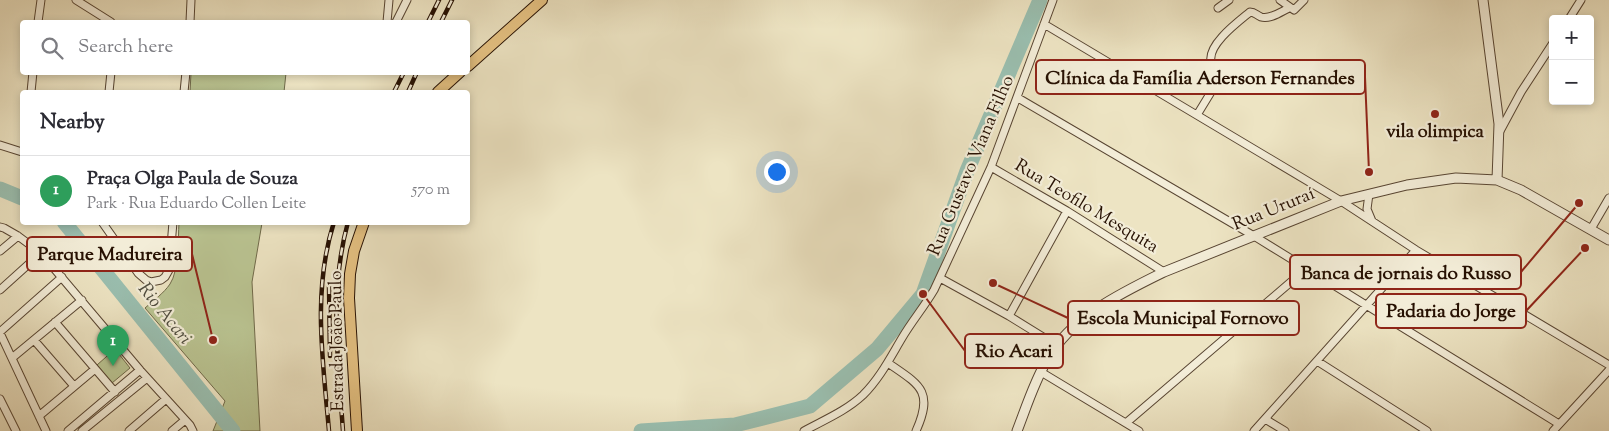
<!DOCTYPE html>
<meta charset="utf-8">
<style>
:root{--surface:#fff;--page:#f2f2f3;--text:#2b2b33;--muted:#7c7c81;--line:#e1e1e2;--accent:#b45309}
body{margin:0;font-family:"Sorts Mill Goudy",serif;background:var(--page);color:var(--text)}
.controls{position:absolute;right:15px;top:15px;display:grid;overflow:hidden;border-radius:5px;box-shadow:0 2px 8px #0003}
.controls button{width:45px;height:45px;display:grid;place-items:center;padding:0;border:0;border-bottom:1px solid var(--line);background:var(--surface);color:var(--text);font:25px sans-serif}
.you{position:absolute;left:776px;top:171px;width:18px;height:18px;margin:-12px;border:4px solid #fff;border-radius:50%;background:#1a73e8;box-shadow:0 0 0 8px #1a73e833}
.badge{display:grid;place-items:center;width:32px;height:32px;border-radius:50%;background:var(--accent);color:#fff;font-size:16px;font-weight:700}
.pin{position:absolute;translate:-50% -41px;filter:drop-shadow(0 1px 2px #0008)}
.pin::after{content:'';position:absolute;top:26px;width:18px;height:15px;background:inherit;clip-path:polygon(0 0,100% 0,50% 100%)}
.list{margin:0;padding:0;list-style:none}
h2{display:flex;justify-content:space-between;align-items:center;height:65px;margin:0;padding:0 20px;font-size:21px}
h2 small{font-size:16px;font-weight:400;color:var(--muted)}
.list li{display:grid;grid-template-columns:32px 1fr auto;gap:15px;align-items:center;box-sizing:border-box;height:70px;padding:0 20px;border-top:1px solid var(--line)}
.list b{display:block;font-size:19px;white-space:nowrap}
.list p{margin:0;font-size:16px;white-space:nowrap;color:var(--muted)}
.list em{font-size:16px;font-style:normal;color:var(--muted)}
.icon{flex:none;width:28px;height:28px;fill:none;stroke:currentColor;stroke-width:2;stroke-linecap:round;stroke-linejoin:round}
.map{position:relative;flex:none;width:1609px;height:431px;overflow:hidden}
.search{position:absolute;background:var(--surface);box-shadow:0 2px 8px #0003;left:20px;top:20px;width:450px;height:55px;display:flex;align-items:center;gap:12px;box-sizing:border-box;padding:0 18px;border-radius:5px;color:var(--muted);font-size:19px}
.panel{position:absolute;background:var(--surface);box-shadow:0 2px 8px #0003;left:20px;top:90px;width:450px;height:135px;border-radius:5px}
.map>svg:first-child{display:block}
.green{fill:#bac492;stroke:#706a4a}
.lines{fill:none;stroke-linecap:round;stroke-linejoin:round}
.river{stroke:#9abfb0;stroke-width:15}
.minor-casing{stroke:#584532;stroke-width:9}
.tertiary-casing{stroke:#584532;stroke-width:11}
.primary-casing{stroke:#261002;stroke-width:12}
.minor{stroke:#f3edd8;stroke-width:7}
.tertiary{stroke:#f3edd8;stroke-width:9}
.primary{stroke:#e6c282;stroke-width:10}
.rail-casing{stroke:#261002;stroke-width:4.5}
.rail{stroke:#f3edd8;stroke-width:2.5;stroke-dasharray:8;stroke-linecap:butt}
.poi-dot{fill:#8f2418;stroke:#f3edd8;stroke-width:2}
.labels{text-anchor:middle;dominant-baseline:central;stroke-width:4.5;stroke-linejoin:round;paint-order:stroke}
.poi-label{font-size:18px;font-weight:bold;fill:#261002;stroke:#f3edd8}
.street-label{font-size:18px;fill:#261002;stroke:#f3edd8}
.water-label{font-size:19px;font-style:italic;fill:#4f4d3f;stroke:#f3edd8}
.leader{fill:none;stroke:#8f2418;stroke-width:2}
.callout-dot{fill:#8f2418;stroke:#f3edd8;stroke-width:2}
.callout{fill:#f3edd8;stroke:#8f2418;stroke-width:2}
.callout-label{font-size:19px;text-anchor:middle;font-weight:bold;fill:#261002}
</style>
<div class="map">
<svg width="1609" height="431" viewBox="0 0 1609 431">
<rect width="100%" height="100%" fill="#ede4c3"/>
<filter id="stains"><feTurbulence type="fractalNoise" baseFrequency=".004" numOctaves="4"/><feColorMatrix values="0 0 0 0 .2 0 0 0 0 .09 0 0 0 0 .02 0 0 0 .5 -.17"/></filter>
<radialGradient id="worn" r=".72"><stop offset=".6" stop-color="#630" stop-opacity="0"/><stop offset="1" stop-color="#630" stop-opacity=".3"/></radialGradient>
<path class="green" d="M 191,73 L 286,73 L 284,92 L 190,92 Z
M 179,223 L 262,223 L 252,282 L 260,431 L 213,431 L 225,401 L 145,308 C 153,301 164,293 170,284 C 179,271 178,238 179,223 Z
M 115,349 L 130,368 L 112,383 L 97,365 Z"/>
<g class="lines">
<path class="river" d="M 0,189 L 22,198
M 64,222 L 233,431
M 641,431 L 735,425 L 810,406 L 877,349 L 923,294 L 967,171 L 1040,0"/>
<g class="minor-casing">
<path id="minor" d="M 76,0 L 111,22
M 1280,0 L 1294,10 L 1304,0
M 1218,8 L 1229,0
M 1569,19 L 1581,0
M 38,22 L 41,0
M 190,22 L 191,0
M 387,22 L 389,0
M 396,22 L 407,0
M 1044,24 L 1341,201 L 1416,250 L 1609,365
M 31,92 L 33,72
M 109,92 L 111,72
M 184,92 L 186,72
M 1018,98 L 1254,236 L 1559,424
M 1197,115 L 1219,79 C 1217,73 1212,68 1211,61 C 1208,44 1238,22 1250,12 C 1255,12 1256,15 1261,17 C 1270,20 1282,11 1289,8
M 1500,131 L 1521,92 L 1553,43
M 0,145 L 22,152
M 991,167 L 1067,211 L 1164,272
M 1369,194 L 1367,209 L 1372,221
M 102,222 L 138,273 L 146,280 L 151,282 L 161,280 L 165,277 L 169,270 L 173,222
M 0,227 L 4,228 L 18,236 L 41,253 L 140,370 L 190,425 L 193,431
M 1591,229 L 1609,198
M 0,251 L 18,236
M 940,278 L 1009,316 L 1056,345
M 0,290 L 41,253
M 1009,316 L 1067,211
M 55,322 L 115,392
M 0,332 L 62,277
M 0,333 L 46,431
M 34,340 L 74,386
M 12,358 L 82,300
M 1317,361 L 1427,431
M 888,363 C 920,385 934,391 916,431
M 1041,372 L 1139,431
M 0,399 L 16,431
M 39,416 L 95,369
M 1265,419 L 1285,431
M 1126,423 L 1306,269
M 68,431 L 140,370
M 82,431 L 147,378
M 129,431 L 166,399
M 172,431 L 185,420
M 804,431 C 824,420 846,411 863,395 C 880,378 890,358 902,338 C 912,321 924,307 934,290 L 991,167 L 1053,0
M 1254,431 L 1416,250
M 1553,431 L 1609,370"/>
</g>
<g class="tertiary-casing">
<path id="tertiary" d="M 1483,0 L 1499,124 L 1497,180
M 1017,431 C 1026,408 1034,382 1047,360 C 1071,317 1121,293 1164,272 L 1341,201 L 1407,185 L 1456,178 L 1497,180 L 1521,190 L 1609,240"/>
</g>
<g class="primary-casing">
<path id="primary" d="M 468,66 L 542,0
M 438,92 L 460,72
M 357,431 L 349,298 L 350,274 L 354,251 L 364,222"/>
</g>
<use href="#minor" class="minor"/>
<use href="#tertiary" class="tertiary"/>
<use href="#primary" class="primary"/>
<g class="rail-casing">
<path id="rail" d="M 428,22 L 439,0
M 441,22 L 452,0
M 394,92 L 404,72
M 408,92 L 417,72
M 329,286 L 330,356
M 329,431 C 323,361 312,291 334,222
M 343,431 C 338,361 329,291 348,222"/>
</g>
<use href="#rail" class="rail"/>
</g>
<circle class="poi-dot" cx="1435" cy="114" r="5"/>
<g class="labels">
<g class="poi-label">
<text x="1435" y="133">vila olimpica</text>
</g>
<g class="street-label">
<text transform="translate(972 166) rotate(-67)">Rua Gustavo Viana Filho</text>
<text transform="translate(1086 207) rotate(31)">Rua Teofilo Mesquita</text>
<text transform="translate(1274 210) rotate(-22)">Rua Ururaí</text>
<text transform="translate(338 341) rotate(-91)">Estrada João Paulo</text>
</g>
<g class="water-label">
<text transform="translate(164 314) rotate(51)">Rio Acari</text>
</g>
</g>
<path class="leader" d="M1369 172L1365 77M213 340L192 254M1579 203L1521 272M1585 248L1526 311M993 283L1068 318M923 294L965 351"/>
<g class="callout-dot">
<circle cx="1369" cy="172" r="5"/>
<circle cx="213" cy="340" r="5"/>
<circle cx="1579" cy="203" r="5"/>
<circle cx="1585" cy="248" r="5"/>
<circle cx="993" cy="283" r="5"/>
<circle cx="923" cy="294" r="5"/>
</g>
<g class="callout">
<rect x="1036" y="60" width="329" height="34" rx="5"/>
<rect x="27" y="237" width="165" height="34" rx="5"/>
<rect x="1290" y="255" width="231" height="34" rx="5"/>
<rect x="1376" y="294" width="150" height="34" rx="5"/>
<rect x="1068" y="301" width="231" height="34" rx="5"/>
<rect x="965" y="334" width="98" height="34" rx="5"/>
</g>
<g class="callout-label">
<text x="1200" y="84">Clínica da Família Aderson Fernandes</text>
<text x="110" y="260">Parque Madureira</text>
<text x="1406" y="279">Banca de jornais do Russo</text>
<text x="1451" y="317">Padaria do Jorge</text>
<text x="1183" y="324">Escola Municipal Fornovo</text>
<text x="1014" y="357">Rio Acari</text>
</g>
<rect width="100%" height="100%" filter="url(#stains)"/>
<rect width="100%" height="100%" fill="url(#worn)"/>
</svg>
<div class="controls">
<button>+</button>
<button>−</button>
</div>
<div class="you"></div>
<div class="pin badge" style="left:113px;top:366px;background:#2e9e5b">1</div>
<div class="search"><svg class="icon" aria-label="search" viewBox="0 0 24 24"><circle cx="10" cy="10" r="6"/><path d="M15 15l6 6"/></svg>Search here</div>
<section class="panel">
<h2>Nearby<small></small></h2>
<ul class="list">
<li><span class="badge" style="background:#2e9e5b">1</span><div><b>Praça Olga Paula de Souza</b><p>Park · Rua Eduardo Collen Leite</p></div><em>570 m</em></li>
</ul>
</section>
</div>
